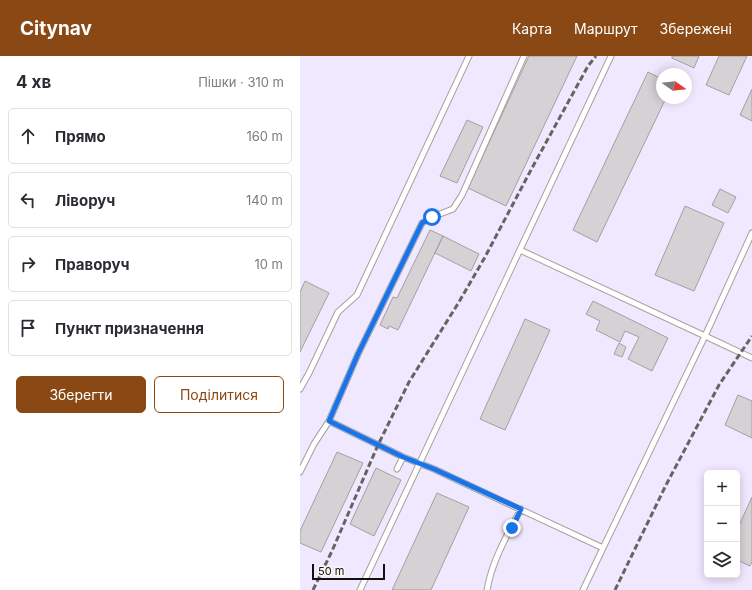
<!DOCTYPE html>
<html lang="uk">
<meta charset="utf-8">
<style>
:root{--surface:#fff;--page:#f2f2f3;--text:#2b2b33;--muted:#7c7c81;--line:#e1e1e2;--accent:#8a4914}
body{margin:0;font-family:Inter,sans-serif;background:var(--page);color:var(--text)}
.controls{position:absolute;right:12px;bottom:12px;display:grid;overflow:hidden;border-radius:6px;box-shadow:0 2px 10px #0003}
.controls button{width:36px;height:36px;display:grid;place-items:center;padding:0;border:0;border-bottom:1px solid var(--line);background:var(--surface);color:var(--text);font:20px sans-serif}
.compass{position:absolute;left:356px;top:12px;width:36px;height:36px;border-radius:50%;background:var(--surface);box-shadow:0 2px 10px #0003;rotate:104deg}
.scale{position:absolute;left:12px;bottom:10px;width:73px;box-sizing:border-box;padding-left:4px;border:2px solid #12110f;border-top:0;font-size:11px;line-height:14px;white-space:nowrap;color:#12110f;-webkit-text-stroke:3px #f8f6f1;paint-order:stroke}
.stop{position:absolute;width:12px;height:12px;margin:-9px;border:3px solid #1a73e8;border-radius:50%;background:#fff}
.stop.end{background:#1a73e8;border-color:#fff;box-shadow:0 1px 4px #0008}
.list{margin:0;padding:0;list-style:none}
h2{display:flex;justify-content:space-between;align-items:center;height:52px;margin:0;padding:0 16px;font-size:17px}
h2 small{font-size:13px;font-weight:400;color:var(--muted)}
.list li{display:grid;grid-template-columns:26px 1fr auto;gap:12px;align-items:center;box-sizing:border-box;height:56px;margin:0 8px 8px;padding:0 8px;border:1px solid var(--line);border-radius:6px}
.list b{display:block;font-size:15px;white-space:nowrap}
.list em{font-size:13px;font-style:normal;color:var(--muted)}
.actions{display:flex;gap:8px;padding:12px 16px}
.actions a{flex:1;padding:9px 0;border:1px solid var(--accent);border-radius:6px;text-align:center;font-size:14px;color:var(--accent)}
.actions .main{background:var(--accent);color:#fff}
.icon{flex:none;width:22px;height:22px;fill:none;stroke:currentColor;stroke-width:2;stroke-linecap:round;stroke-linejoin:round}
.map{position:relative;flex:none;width:452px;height:534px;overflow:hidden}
header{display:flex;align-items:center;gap:24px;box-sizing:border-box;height:56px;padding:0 20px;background:var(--accent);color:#fff}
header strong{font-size:19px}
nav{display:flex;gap:22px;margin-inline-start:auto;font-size:14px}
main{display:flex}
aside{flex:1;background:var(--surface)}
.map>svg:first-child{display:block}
.industrial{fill:#f0e8fe;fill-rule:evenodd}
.building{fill:#d6d1d4;stroke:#a49fa2}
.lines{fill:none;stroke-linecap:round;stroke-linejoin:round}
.lane-casing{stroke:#a4a29d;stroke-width:7}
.lane{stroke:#fff;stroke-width:5}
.rail{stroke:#656461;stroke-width:3;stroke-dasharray:6 3;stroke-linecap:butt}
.route{stroke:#1a73e8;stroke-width:5}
</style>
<header>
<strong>Citynav</strong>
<nav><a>Карта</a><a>Маршрут</a><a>Збережені</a></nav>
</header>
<main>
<aside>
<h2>4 хв<small>Пішки · 310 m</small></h2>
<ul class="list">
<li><svg class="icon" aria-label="ahead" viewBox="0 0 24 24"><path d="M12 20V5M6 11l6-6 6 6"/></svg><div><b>Прямо</b></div><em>160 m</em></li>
<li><svg class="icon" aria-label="left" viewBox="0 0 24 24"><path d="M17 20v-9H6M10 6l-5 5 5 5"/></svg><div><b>Ліворуч</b></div><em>140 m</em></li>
<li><svg class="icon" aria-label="right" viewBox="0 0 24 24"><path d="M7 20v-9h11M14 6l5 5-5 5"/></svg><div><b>Праворуч</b></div><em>10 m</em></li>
<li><svg class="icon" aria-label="arrive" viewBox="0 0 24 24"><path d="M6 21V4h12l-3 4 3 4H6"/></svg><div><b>Пункт призначення</b></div></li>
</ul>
<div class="actions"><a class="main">Зберегти</a><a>Поділитися</a></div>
</aside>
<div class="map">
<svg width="452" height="534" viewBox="0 0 452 534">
<rect width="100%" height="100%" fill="#f8f6f1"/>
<path class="industrial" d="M 0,0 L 452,0 L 452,534 L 0,534 ZM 362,18 L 386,18 L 386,42 L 362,42 ZM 407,417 L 437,417 L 437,519 L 407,519 Z"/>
<path class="building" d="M 229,0 L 277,0 L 206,150 L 168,132 Z
M 372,0 L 399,0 L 394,12 L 372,2 Z
M 419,0 L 447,0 L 429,39 L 406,29 Z
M 348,16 L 362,23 L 362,42 L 366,42 L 297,186 L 273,174 Z
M 452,33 L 452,65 L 440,59 Z
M 167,64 L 183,71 L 157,127 L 140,120 Z
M 420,133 L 436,141 L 428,157 L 412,149 Z
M 385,150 L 424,167 L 394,235 L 355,219 Z
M 130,174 L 143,180 L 98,274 L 89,270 L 88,273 L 80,269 L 93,241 L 97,242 Z
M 143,180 L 179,198 L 171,215 L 135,197 Z
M 5,225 L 29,237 L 0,296 L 0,236 Z
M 293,245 L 368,282 L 352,315 L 328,303 L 339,281 L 325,275 L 320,286 L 296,274 L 300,265 L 286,258 Z
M 225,263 L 250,274 L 205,374 L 180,363 Z
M 319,287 L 326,291 L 322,301 L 314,298 Z
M 438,339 L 452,345 L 452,382 L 425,369 Z
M 37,396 L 63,407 L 21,496 L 0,487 L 0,475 Z
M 76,412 L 101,424 L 74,480 L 50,468 Z
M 137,437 L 169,451 L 131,534 L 92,534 Z
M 452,441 L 452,506 L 450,510 L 437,504 L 437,474 Z"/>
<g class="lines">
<g class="lane-casing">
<path id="lane" d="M 224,0 L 162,139 L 153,153 L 132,161 L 122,167 L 58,298 L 29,365 L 103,401 L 134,413 L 303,492 L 283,534
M 452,177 L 405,280 L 452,302
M 220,194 L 405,280 L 303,492
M 0,333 L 9,317 L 38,256 L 57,239 L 169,0
M 97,413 L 103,401
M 0,416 L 14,388 L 29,365
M 60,534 L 311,0
M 187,534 C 192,505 207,479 221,453"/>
</g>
<use href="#lane" class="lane"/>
<path class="rail" d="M 13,534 L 32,495 L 78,389 L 109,326 L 159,246 L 185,201 L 232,112 L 288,10 L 296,0
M 315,534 L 366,429 L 419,329 L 452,280"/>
</g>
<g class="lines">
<path class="route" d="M 132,161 L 122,167 L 58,298 L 29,365 L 103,401 L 134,413 L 221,453 L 212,472"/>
</g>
</svg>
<div class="controls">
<button>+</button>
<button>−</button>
<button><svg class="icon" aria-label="layers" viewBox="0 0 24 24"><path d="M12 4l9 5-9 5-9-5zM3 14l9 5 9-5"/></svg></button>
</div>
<svg class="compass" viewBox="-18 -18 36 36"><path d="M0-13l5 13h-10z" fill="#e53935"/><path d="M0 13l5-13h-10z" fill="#7c7c81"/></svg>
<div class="scale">50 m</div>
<div class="stop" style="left:132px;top:161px"></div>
<div class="stop end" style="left:212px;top:472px"></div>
</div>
</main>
